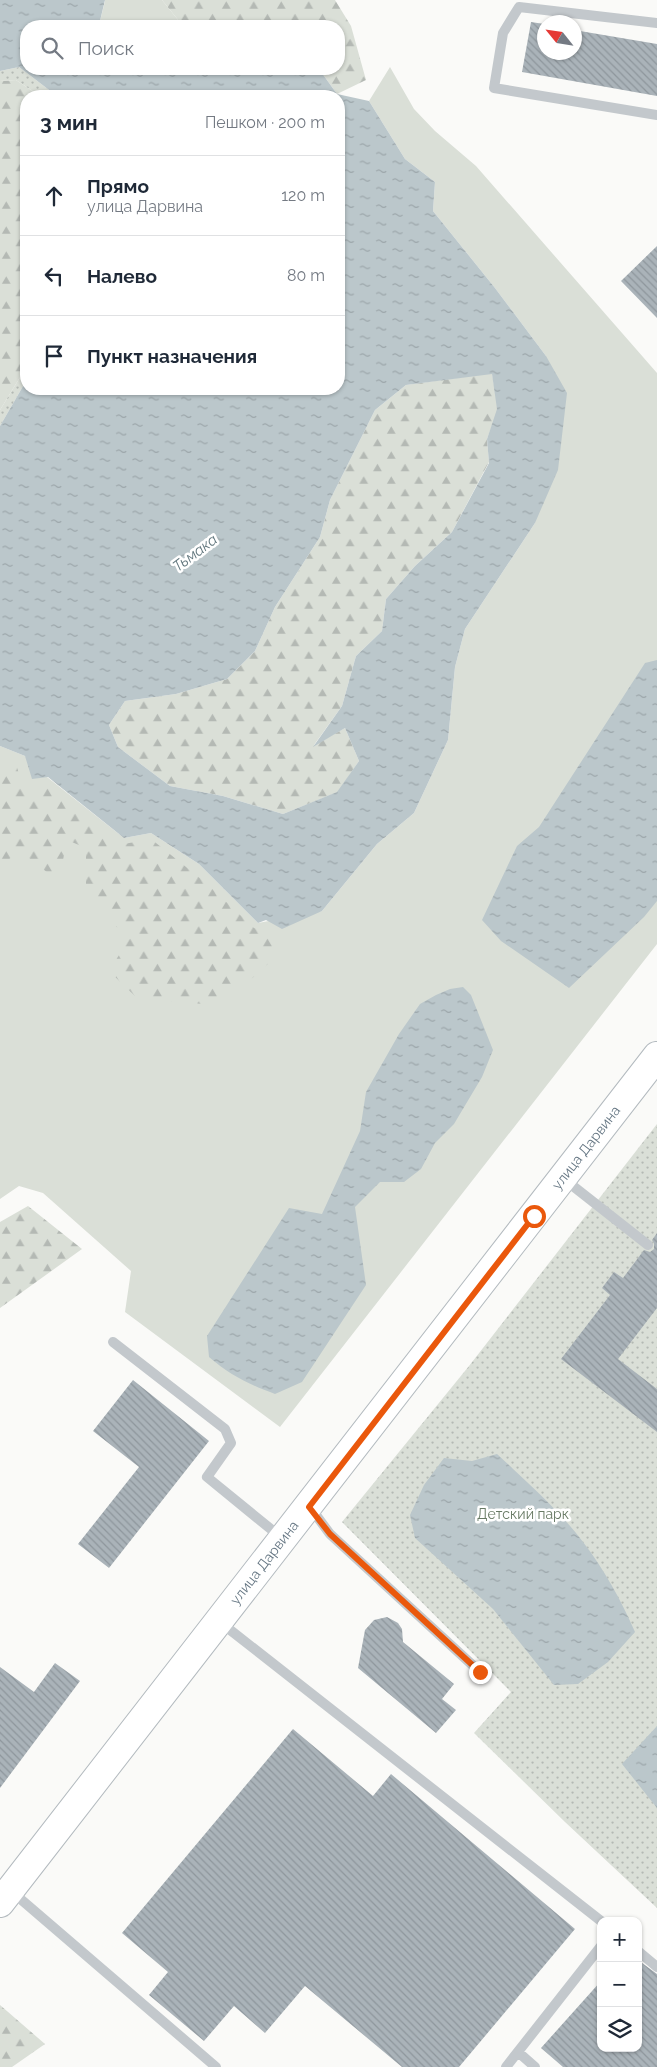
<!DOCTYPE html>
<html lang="ru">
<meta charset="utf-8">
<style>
:root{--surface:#fff;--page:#f2f2f3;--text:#1f2937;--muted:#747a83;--line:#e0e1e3}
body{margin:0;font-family:Raleway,sans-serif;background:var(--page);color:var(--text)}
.controls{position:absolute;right:15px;bottom:15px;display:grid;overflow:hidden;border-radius:10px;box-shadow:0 1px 4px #0004}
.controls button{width:45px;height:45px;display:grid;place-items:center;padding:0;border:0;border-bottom:1px solid var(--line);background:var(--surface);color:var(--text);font:25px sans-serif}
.compass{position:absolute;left:537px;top:15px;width:45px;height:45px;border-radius:50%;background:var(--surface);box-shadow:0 1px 4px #0004;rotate:300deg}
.stop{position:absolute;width:15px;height:15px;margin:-11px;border:4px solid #ea580c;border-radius:50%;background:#fff}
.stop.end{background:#ea580c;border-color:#fff;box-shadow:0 1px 5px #0008}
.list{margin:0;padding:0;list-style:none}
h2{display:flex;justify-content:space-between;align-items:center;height:65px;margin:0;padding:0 20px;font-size:21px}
h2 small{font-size:16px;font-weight:400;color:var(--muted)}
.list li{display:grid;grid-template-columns:32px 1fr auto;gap:15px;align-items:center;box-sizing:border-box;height:80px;padding:0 20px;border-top:1px solid var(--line)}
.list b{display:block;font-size:19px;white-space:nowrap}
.list p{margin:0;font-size:16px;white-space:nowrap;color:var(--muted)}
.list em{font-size:16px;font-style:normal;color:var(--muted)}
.icon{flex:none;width:28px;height:28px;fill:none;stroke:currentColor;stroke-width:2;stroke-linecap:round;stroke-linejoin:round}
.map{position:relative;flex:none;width:657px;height:2067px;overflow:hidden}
.search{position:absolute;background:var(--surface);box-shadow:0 1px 4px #0004;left:20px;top:20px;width:325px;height:55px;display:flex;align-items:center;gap:12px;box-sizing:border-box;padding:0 18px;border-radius:20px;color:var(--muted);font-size:19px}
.panel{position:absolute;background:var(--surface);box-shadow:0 1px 4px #0004;left:20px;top:90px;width:325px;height:305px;border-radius:20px}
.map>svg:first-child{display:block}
.green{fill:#dadfd7}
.forest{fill:url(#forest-firs)}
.park{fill:url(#park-dots)}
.water{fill:url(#water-ripples);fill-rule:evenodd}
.building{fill:url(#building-back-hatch)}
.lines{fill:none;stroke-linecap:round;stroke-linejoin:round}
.secondary-casing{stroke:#b3babf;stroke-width:30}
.lane{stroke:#c3c8cc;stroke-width:10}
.secondary{stroke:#fff;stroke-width:28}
.route{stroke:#ea580c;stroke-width:6}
.labels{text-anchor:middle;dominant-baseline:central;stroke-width:5;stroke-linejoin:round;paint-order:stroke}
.street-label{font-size:14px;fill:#657683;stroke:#fff}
.park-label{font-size:14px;fill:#687a64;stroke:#fff}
.water-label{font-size:15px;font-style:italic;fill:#60757c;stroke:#fff}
</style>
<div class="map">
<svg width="657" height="2067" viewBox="0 0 657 2067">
<defs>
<pattern id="forest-firs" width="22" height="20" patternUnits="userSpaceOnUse" patternTransform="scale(1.25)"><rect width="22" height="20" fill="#dadfd7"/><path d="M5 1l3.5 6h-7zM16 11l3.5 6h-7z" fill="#b4b9b4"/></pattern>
<pattern id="park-dots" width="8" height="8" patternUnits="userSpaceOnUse" patternTransform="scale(1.25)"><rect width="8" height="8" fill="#dadfd7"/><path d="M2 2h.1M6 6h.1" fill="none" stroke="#b4b9b4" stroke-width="1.8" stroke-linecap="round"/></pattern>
<pattern id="water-ripples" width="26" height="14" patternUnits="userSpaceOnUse" patternTransform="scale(1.25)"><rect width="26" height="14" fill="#bbc7cb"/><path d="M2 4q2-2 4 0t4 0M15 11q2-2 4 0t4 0" fill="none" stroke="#9ca6aa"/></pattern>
<pattern id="building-back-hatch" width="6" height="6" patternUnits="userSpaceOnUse" patternTransform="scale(1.25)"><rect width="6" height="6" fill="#aab3b9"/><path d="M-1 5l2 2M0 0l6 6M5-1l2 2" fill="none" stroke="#8e969c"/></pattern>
</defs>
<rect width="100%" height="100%" fill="#fafaf8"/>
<path class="green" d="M 104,0 L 162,0 L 183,26 L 99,25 L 105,1 Z
M 390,67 L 414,109 L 435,131 L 476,166 L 657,373 L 657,944 L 280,1427 L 125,1312 L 131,1271 L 43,1193 L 19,1186 L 0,1199 L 0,746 L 25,756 L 47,777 L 124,838 L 151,833 L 199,864 L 258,923 L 322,911 L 377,844 L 414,813 L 448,740 L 455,667 L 465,629 L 535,523 L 546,356 L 495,288 L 433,211 L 435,182 L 405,159 L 369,101 Z"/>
<path class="forest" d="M 162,0 L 335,0 L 351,26 L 366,80 L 337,94 L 319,69 L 339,69 L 339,26 L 183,26 Z
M 16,80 L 40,96 L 26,96 L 26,372 L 22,374 L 0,410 L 0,81 Z
M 492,373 L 498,409 L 487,439 L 489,462 L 452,532 L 415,566 L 386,599 L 382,631 L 356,656 L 342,706 L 314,745 L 345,728 L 359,761 L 338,792 L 283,814 L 223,796 L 170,786 L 118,747 L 109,725 L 125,701 L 176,694 L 227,679 L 255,651 L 275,607 L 320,537 L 330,500 L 375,410 L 406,385 Z
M 0,762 L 17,767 L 23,789 L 46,782 L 124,844 L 151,839 L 206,883 L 254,928 L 278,935 L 282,943 L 271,961 L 249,981 L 203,1004 L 137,998 L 109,971 L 131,936 L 115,926 L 86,890 L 86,848 L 67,840 L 61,870 L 48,873 L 20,851 L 0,866 Z
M 28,1206 L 82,1249 L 0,1308 L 0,1222 Z
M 0,2005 L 45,2044 L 12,2067 L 0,2067 Z"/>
<path class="park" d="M 19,67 L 57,96 L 40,96 L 16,80 L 0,81 L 0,71 Z
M 26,372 L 26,381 L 0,426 L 0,410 L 22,374 Z
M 657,1124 L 657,1908 L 565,1822 L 474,1733 L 511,1692 L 342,1522 L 469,1366 Z"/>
<path class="water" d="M 0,0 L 105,0 L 99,25 L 104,26 L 26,26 L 26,69 L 319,69 L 337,94 L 369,101 L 405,159 L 435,182 L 433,211 L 495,288 L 546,356 L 567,393 L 558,470 L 535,523 L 465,629 L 455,667 L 448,740 L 414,813 L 377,844 L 322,911 L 282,929 L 266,920 L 258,923 L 199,864 L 151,833 L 124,838 L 48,777 L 32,779 L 25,756 L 0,746 L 0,426 L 26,381 L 26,389 L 339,389 L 339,96 L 57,96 L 19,67 L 0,71 ZM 492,374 L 497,409 L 487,439 L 489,463 L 452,532 L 415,566 L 386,599 L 382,631 L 356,656 L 342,706 L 313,747 L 345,728 L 359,761 L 337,792 L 283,814 L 223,796 L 170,786 L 118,747 L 109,725 L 125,701 L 176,694 L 227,679 L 255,651 L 275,607 L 320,537 L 330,500 L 375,410 L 406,385 Z
M 657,660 L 657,901 L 644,917 L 569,988 L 501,941 L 482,920 L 517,846 L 539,827 L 645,663 Z
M 463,987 L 471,995 L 493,1050 L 482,1077 L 454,1124 L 435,1143 L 421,1169 L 404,1182 L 380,1182 L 355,1207 L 366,1285 L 302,1382 L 275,1394 C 248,1384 230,1375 209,1357 L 207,1336 L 289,1208 L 322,1214 L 360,1131 L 366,1092 L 399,1034 L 420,1004 L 436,995 L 450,989 Z
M 497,1454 C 527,1482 558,1509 583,1542 C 604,1569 621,1600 635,1632 L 608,1662 L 578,1684 L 554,1685 L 493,1609 L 415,1538 L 410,1515 L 424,1485 L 444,1458 L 472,1461 Z
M 657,1726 L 657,1808 L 622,1764 Z"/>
<path class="building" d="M 531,22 L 544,24 L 544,52 L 574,52 L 574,30 L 657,44 L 657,96 L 522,72 Z
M 657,246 L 657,318 L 621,281 Z
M 657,1233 L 657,1308 L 618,1359 L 657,1389 L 657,1432 L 561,1359 L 610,1295 L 602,1288 L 614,1272 L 623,1278 L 644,1250 L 650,1252 L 654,1249 L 654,1243 L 652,1240 Z
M 133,1380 L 209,1441 L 109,1568 L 78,1544 L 139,1467 L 93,1431 Z
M 387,1617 L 398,1623 L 402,1629 L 403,1642 L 454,1684 L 442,1699 L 456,1710 L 436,1733 L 358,1668 L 365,1630 L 374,1620 Z
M 55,1663 L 80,1681 L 0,1788 L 0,1667 L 34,1692 Z
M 293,1729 L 373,1796 L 391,1774 L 575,1929 L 459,2067 L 402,2067 L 305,1986 L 265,2033 L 234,2006 L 204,2041 L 149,1995 L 168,1972 L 122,1933 Z
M 638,1960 L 657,1974 L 657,2067 L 563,2067 L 541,2048 L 601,1981 L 601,2048 L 638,2048 Z"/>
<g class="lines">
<g class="secondary-casing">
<g id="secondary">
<path id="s1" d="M 0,1903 L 657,1056"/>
</g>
</g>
<path class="lane" d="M 657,23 L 519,7 L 503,33 L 494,88 L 657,115
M 564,1179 L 648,1245
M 113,1342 L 225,1429 L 231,1443 L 207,1477 L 283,1539
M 310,1507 L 330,1534 L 480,1672
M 220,1622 L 601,1921
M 10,1890 L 216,2067
M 638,1951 L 657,1967
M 518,2052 L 535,2067
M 506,2067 L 601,1946"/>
<use href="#secondary" class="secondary"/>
</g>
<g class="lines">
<path class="route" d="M 480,1672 L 330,1534 L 309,1507 L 534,1216"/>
</g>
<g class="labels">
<g class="street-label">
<text stroke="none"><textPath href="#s1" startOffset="956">улица Дарвина</textPath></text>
<text stroke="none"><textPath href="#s1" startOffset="431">улица Дарвина</textPath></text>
</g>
<g class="park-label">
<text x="523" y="1514">Детский парк</text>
</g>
<g class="water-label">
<text transform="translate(195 553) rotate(-37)">Тьмака</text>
</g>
</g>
</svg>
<div class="controls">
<button>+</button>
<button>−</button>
<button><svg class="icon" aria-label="layers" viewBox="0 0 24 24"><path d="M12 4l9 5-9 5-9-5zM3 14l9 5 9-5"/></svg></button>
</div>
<svg class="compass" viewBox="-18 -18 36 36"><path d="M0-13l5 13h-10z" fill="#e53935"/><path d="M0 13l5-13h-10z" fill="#747a83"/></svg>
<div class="stop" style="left:534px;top:1216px"></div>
<div class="stop end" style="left:480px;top:1672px"></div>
<div class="search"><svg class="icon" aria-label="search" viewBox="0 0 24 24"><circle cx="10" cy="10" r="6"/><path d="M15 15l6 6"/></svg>Поиск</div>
<section class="panel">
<h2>3 мин<small>Пешком · 200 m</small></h2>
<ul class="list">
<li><svg class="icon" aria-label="ahead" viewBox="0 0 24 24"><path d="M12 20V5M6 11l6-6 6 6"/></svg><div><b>Прямо</b><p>улица Дарвина</p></div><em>120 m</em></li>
<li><svg class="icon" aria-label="left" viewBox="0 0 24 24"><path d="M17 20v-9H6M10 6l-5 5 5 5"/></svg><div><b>Налево</b></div><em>80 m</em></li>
<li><svg class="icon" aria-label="arrive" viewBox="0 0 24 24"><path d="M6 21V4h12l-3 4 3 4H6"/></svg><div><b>Пункт назначения</b></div></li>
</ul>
</section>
</div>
